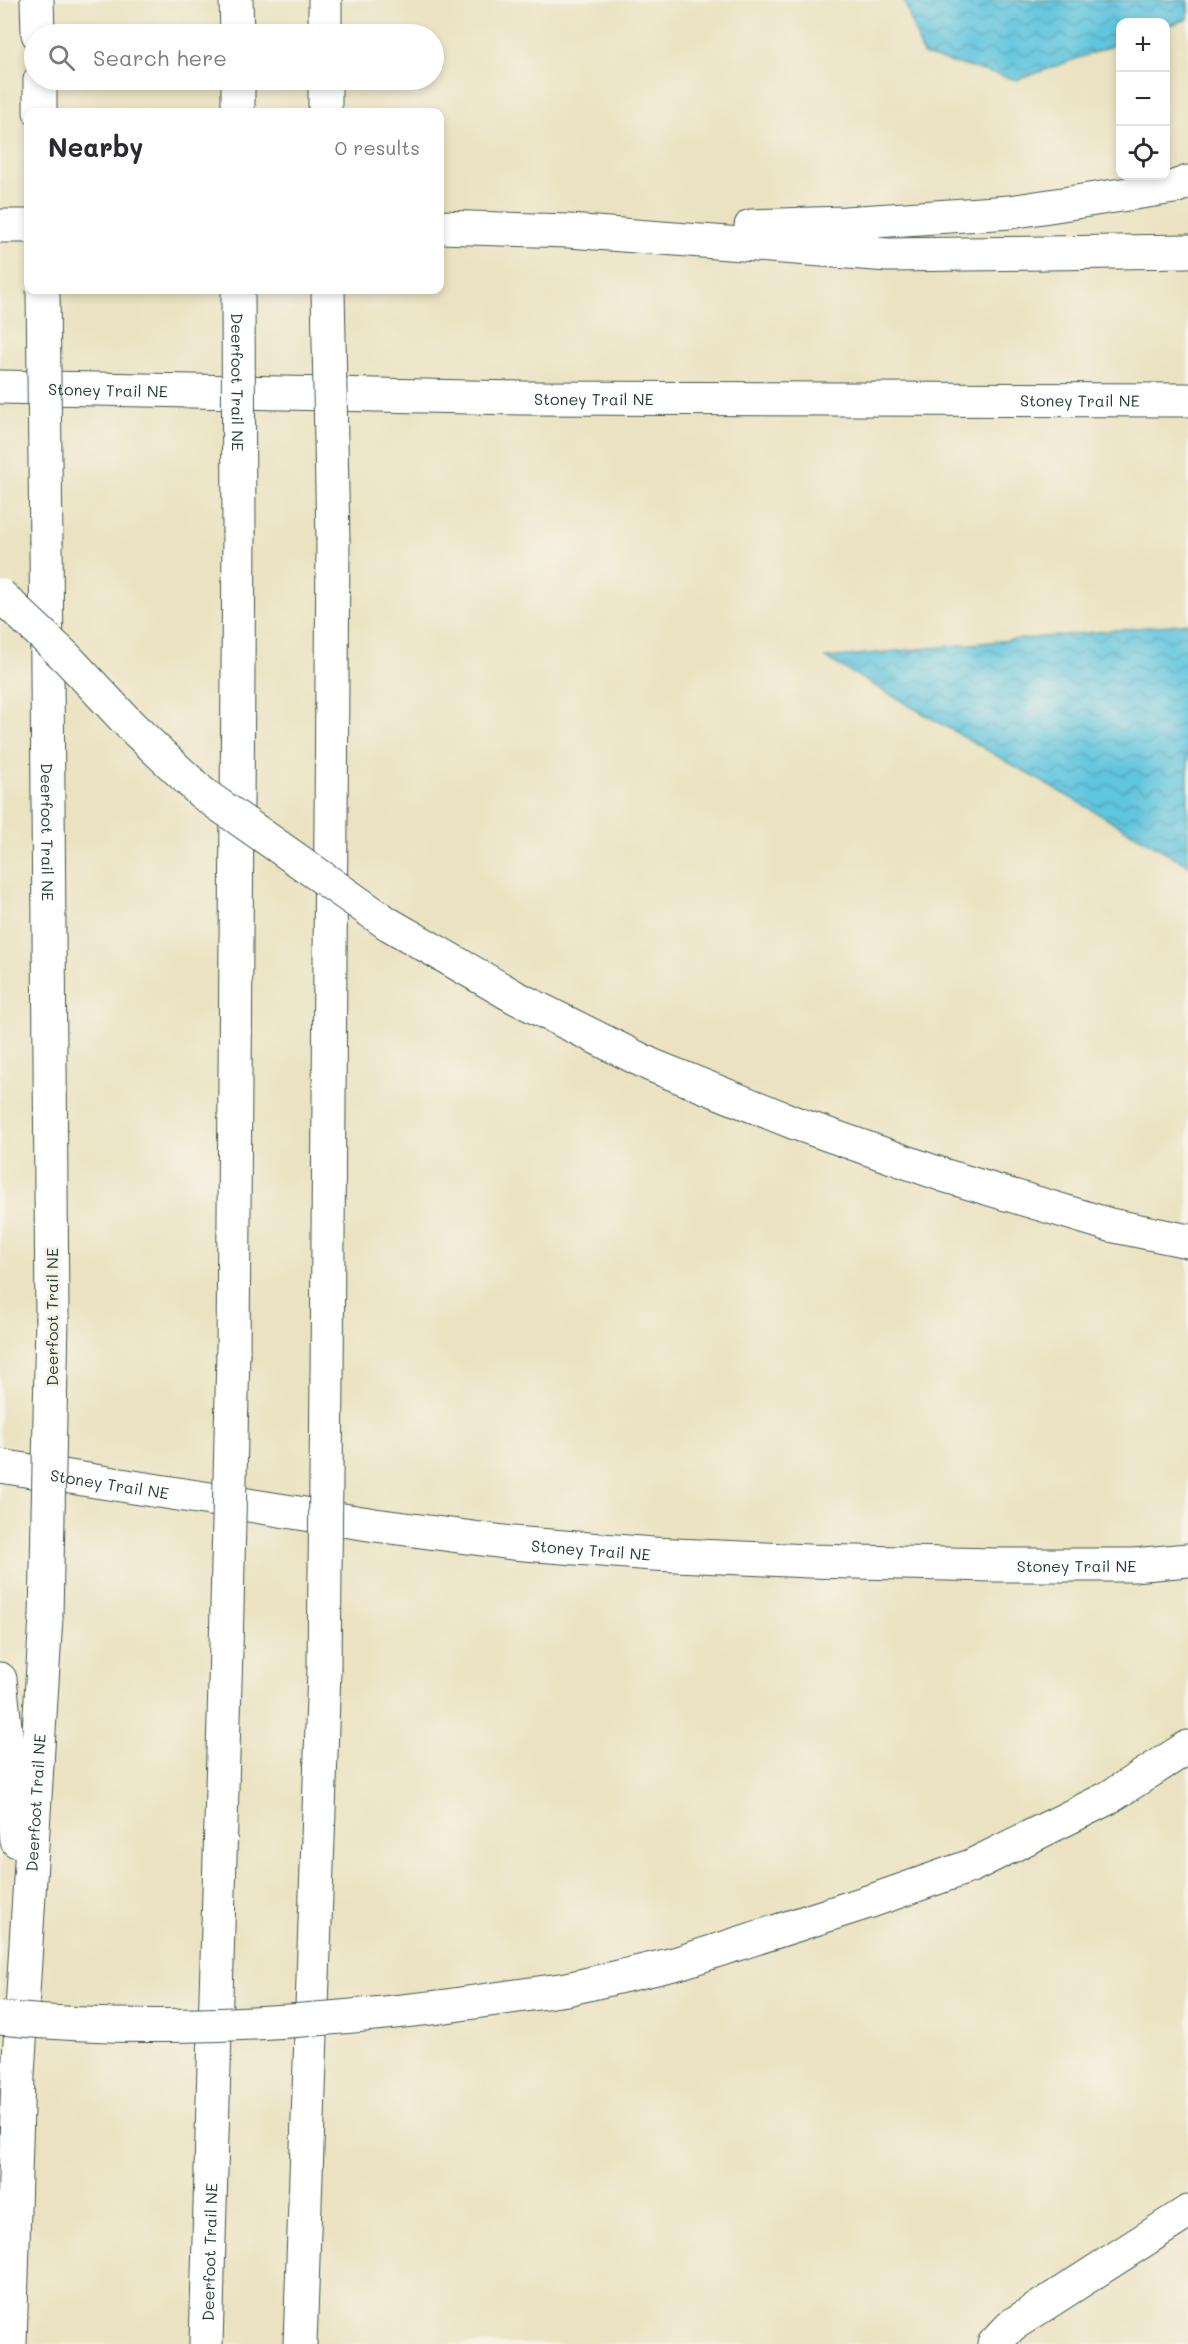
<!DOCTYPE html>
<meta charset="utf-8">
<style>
:root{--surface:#fff;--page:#f7f7f7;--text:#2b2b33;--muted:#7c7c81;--line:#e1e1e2}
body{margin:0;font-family:Mali,sans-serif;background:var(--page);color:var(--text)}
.controls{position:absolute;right:18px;top:18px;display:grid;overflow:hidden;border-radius:12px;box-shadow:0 3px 9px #0003}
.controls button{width:54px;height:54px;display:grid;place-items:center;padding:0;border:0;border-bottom:2px solid var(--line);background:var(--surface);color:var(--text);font:30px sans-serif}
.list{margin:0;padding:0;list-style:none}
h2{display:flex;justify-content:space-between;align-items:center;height:78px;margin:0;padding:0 24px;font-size:26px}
h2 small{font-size:20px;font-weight:400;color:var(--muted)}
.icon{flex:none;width:33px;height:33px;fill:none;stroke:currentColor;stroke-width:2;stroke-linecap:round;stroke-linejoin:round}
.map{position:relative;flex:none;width:1188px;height:2344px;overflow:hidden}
.search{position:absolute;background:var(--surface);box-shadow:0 3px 9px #0003;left:24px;top:24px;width:420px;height:66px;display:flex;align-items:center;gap:15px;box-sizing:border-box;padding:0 21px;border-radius:33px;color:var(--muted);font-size:22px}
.panel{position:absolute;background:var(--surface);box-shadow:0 3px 9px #0003;left:24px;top:108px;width:420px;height:186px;border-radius:12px}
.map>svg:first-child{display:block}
.water{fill:url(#water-waves);stroke:#408189;stroke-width:1.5}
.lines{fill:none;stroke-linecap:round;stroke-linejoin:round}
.highway-casing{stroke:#3d5649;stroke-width:35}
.highway{stroke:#fff;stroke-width:33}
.highway-bridge-casing{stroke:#3d5649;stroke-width:35;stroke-linecap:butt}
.highway-bridge{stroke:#fff;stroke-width:33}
.labels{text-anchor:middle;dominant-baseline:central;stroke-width:6;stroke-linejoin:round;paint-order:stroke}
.street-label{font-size:16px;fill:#1f3d34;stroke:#f7f3e8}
</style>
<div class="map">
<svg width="1188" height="2344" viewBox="0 0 1188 2344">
<defs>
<pattern id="water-waves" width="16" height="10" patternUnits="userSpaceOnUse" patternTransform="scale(1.5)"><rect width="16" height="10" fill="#60c5de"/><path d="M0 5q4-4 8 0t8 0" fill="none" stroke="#4fa1b5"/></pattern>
</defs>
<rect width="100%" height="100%" fill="#f7f3e8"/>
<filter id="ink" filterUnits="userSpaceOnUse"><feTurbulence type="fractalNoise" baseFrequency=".0167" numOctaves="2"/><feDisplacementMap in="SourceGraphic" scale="12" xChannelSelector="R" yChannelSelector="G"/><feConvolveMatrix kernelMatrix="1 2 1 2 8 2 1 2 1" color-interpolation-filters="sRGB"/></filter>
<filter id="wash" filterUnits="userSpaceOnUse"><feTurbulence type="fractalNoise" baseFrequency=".008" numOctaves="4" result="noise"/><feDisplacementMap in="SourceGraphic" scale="24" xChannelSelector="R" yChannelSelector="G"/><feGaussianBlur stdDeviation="1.35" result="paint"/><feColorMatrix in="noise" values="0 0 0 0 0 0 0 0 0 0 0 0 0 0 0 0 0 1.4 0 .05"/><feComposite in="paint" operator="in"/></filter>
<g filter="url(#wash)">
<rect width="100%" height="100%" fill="#eae2c0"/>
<path class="water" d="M 904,0 L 1188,0 L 1188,19 L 1166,27 L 1166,22 L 1120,22 L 1120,43 L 1017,80 L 923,55 Z
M 1188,623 L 1188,865 L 826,658 Z"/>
</g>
<g filter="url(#ink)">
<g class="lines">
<g class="highway-casing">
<g id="highway">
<path d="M 37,0 L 38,34"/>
<path d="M 236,0 L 237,34"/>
<path d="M 325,34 L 325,0"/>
<path d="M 40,80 L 40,112"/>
<path d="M 238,80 L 238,112"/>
<path d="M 325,80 L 325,112"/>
<path d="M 0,226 L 28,226"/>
<path d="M 751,226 L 845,223 L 1010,212 L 1174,187 L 1188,182"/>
<path d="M 440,227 L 569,231 L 888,255 L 1188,251"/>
<path id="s1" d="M 0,387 L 522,398 L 1188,400"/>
<path id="s2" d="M 46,544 L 52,1317"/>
<path d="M 387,923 L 515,997 L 651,1065 L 795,1123 L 946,1176 L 1110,1225 L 1188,1241"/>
<path d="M 233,1352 L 239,534"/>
<path d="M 327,1378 L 333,541"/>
<path id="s3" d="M 0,1466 L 375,1525 L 512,1543 L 653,1554 L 809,1561 L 995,1565 L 1133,1565 L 1188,1560"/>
<path d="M 0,1679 L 17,1841"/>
<path d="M 439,2007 L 567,1989 L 678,1963 L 874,1900 L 971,1866 L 1108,1798 L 1188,1747"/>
<path id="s4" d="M 10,2344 L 18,2075 L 46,1617"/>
<path id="s5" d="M 206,2344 L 226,1649"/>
<path d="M 300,2344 L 324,1670"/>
<path d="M 994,2344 L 1012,2325 L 1188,2212"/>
</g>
</g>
<use href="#highway" class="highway"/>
<g class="highway-bridge-casing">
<g id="highway-bridge">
<path d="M 43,290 L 46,544"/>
<path id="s6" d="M 238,290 L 239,534"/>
<path d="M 328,290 L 333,541"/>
<path d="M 0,595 L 67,658 L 131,726 L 202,793 L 387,923"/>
<path d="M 46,1617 L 52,1317"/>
<path d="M 226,1649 L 233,1352"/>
<path d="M 324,1670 L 327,1378"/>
<path d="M 0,2018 C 146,2033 294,2024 439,2007"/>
</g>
</g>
<use href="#highway-bridge" class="highway-bridge"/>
</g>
</g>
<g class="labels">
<g class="street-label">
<text stroke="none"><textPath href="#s6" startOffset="92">Deerfoot Trail NE</textPath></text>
<text stroke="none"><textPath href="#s1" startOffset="108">Stoney Trail NE</textPath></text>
<text stroke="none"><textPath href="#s1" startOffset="594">Stoney Trail NE</textPath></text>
<text stroke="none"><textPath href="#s1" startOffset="1080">Stoney Trail NE</textPath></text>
<text stroke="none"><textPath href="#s2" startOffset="288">Deerfoot Trail NE</textPath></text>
<text transform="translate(51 1317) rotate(-90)">Deerfoot Trail NE</text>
<text stroke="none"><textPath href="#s3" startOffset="111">Stoney Trail NE</textPath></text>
<text stroke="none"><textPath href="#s3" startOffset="597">Stoney Trail NE</textPath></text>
<text stroke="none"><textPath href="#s3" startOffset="1083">Stoney Trail NE</textPath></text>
<text stroke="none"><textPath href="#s4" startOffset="542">Deerfoot Trail NE</textPath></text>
<text stroke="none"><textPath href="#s5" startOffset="92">Deerfoot Trail NE</textPath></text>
</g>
</g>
</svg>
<div class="controls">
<button>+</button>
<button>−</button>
<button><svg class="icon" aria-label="locate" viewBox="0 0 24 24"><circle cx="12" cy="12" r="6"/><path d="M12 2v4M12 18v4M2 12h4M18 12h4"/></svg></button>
</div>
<div class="search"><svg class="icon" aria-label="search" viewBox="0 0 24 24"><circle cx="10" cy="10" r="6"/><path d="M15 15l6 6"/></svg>Search here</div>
<section class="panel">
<h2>Nearby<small>0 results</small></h2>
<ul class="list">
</ul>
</section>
</div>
